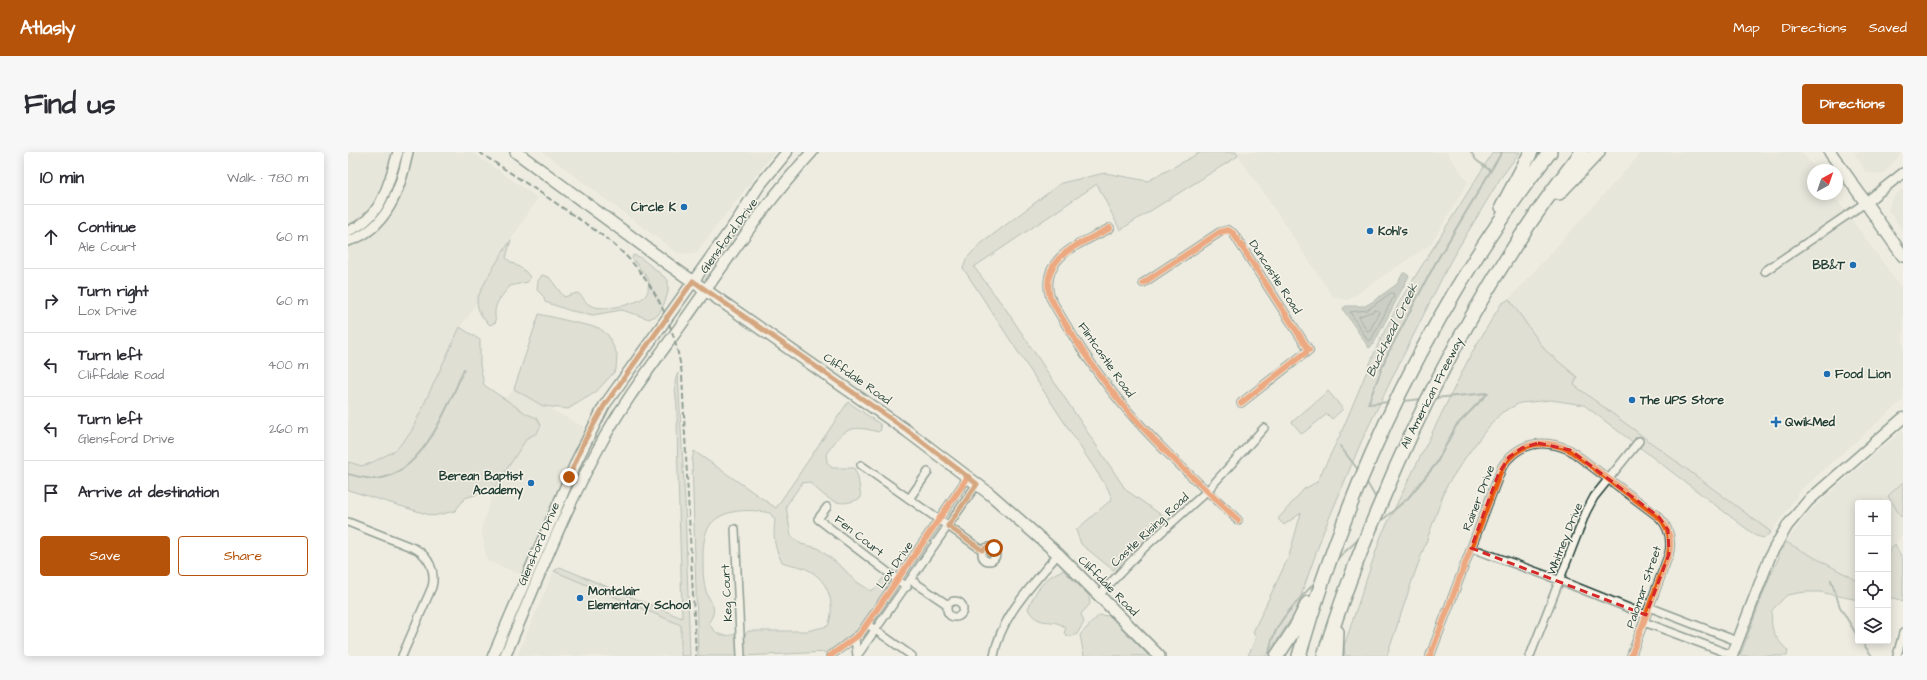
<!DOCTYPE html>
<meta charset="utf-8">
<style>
:root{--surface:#fff;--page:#f7f7f7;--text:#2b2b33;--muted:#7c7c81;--line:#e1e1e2;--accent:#b45309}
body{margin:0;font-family:"Architects Daughter",sans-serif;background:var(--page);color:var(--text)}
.controls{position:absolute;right:12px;bottom:12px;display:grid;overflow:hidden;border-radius:4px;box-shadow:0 2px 10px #0003}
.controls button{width:36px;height:36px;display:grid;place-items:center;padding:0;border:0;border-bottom:1px solid var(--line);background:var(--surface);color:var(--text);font:20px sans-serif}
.compass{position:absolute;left:1459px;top:12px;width:36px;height:36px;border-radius:50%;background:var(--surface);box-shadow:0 2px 10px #0003;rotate:40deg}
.stop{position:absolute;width:12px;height:12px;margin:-9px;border:3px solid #b45309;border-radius:50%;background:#fff}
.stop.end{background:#b45309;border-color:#fff;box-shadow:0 1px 4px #0008}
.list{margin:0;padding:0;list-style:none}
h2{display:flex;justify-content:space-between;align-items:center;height:52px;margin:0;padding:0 16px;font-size:17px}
h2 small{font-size:13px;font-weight:400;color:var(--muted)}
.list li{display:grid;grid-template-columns:26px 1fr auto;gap:12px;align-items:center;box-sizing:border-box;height:64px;padding:0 16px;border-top:1px solid var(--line)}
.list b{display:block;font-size:15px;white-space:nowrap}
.list p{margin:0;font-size:13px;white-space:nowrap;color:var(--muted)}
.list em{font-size:13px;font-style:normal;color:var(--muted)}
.actions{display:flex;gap:8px;padding:12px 16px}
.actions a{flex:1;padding:9px 0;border:1px solid var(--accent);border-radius:4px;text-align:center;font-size:14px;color:var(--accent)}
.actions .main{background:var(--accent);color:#fff}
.icon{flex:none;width:22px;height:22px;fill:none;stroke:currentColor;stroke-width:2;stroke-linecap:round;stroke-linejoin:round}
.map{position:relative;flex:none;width:1555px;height:504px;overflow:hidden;border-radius:4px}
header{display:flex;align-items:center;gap:24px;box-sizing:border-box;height:56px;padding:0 20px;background:var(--accent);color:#fff}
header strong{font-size:19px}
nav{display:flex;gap:22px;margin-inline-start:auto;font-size:14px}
.intro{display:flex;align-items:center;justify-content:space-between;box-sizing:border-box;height:96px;padding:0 24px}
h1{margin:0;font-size:28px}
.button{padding:10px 18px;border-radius:4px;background:var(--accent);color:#fff;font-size:14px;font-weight:700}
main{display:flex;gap:24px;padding:0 24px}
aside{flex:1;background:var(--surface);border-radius:4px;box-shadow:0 2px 10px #0003}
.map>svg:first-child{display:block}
.built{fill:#ddddd2}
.green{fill:#cccfc4;stroke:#76867c}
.water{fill:#9fa99f;stroke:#6c7e74}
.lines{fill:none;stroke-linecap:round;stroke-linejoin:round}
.shore{stroke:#52685f;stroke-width:1}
.stream{stroke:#6c7e74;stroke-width:2}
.minor-casing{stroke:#1f3d34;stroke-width:10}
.tertiary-casing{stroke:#1f3d34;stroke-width:12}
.secondary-casing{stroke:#1f3d34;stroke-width:13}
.primary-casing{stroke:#1f3d34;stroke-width:14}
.motorway-casing{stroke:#1f3d34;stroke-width:16}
.minor{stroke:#f7f3e8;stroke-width:7}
.tertiary{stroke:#f7f3e8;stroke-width:9}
.secondary{stroke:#f7f3e8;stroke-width:10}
.primary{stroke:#f7f3e8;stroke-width:11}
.motorway{stroke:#f7f3e8;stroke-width:13}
.rail{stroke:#1f3d34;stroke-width:2;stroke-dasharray:6 3;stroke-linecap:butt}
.cycleway-casing{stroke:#f7f3e8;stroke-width:8}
.cycleway{stroke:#e8590c;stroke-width:6}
.route{stroke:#b45309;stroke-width:5}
.marked{fill:none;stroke:#d62828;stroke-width:3;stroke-dasharray:8 5;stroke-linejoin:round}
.poi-dot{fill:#1f6fb2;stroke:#f7f3e8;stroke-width:1.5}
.labels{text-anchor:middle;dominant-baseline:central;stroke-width:3;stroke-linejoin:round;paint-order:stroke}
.poi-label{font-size:12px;font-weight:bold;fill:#1f3d34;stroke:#f7f3e8;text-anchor:start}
.street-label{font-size:12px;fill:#1f3d34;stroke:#f7f3e8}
.water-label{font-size:13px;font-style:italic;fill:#3f584f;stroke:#f7f3e8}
</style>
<header>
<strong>Atlasly</strong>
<nav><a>Map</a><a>Directions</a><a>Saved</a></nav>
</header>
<div class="intro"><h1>Find us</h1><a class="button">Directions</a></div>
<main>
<aside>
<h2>10 min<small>Walk · 780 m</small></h2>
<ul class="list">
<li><svg class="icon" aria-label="ahead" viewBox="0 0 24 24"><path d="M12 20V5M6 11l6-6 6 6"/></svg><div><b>Continue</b><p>Ale Court</p></div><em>60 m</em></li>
<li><svg class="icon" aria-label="right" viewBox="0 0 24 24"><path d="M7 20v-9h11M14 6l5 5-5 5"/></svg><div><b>Turn right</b><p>Lox Drive</p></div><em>60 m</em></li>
<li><svg class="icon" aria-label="left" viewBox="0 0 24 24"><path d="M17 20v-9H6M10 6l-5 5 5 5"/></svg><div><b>Turn left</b><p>Cliffdale Road</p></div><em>400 m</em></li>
<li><svg class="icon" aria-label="left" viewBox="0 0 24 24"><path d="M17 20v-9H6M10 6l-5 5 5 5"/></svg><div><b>Turn left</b><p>Glensford Drive</p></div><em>260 m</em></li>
<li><svg class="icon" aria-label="arrive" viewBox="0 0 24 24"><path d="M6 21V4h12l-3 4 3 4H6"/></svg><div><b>Arrive at destination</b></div></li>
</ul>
<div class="actions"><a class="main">Save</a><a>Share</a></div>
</aside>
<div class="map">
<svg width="1555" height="504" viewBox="0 0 1555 504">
<rect width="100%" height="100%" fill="#eeece1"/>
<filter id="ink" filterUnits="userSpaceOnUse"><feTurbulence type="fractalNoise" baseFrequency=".025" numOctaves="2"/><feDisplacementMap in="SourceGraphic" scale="8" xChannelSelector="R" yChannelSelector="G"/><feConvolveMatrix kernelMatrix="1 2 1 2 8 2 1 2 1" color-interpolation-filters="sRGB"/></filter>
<g filter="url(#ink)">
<path class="built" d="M 0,0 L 124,0 L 190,46 L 152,105 L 121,164 L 112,175 L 63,280 L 48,298 L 14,314 L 0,310 Z
M 195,0 L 426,0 L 347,102 L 329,101 Z
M 888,0 L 1099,0 L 1120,30 L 1083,92 L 1000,148 L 985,145 Z
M 1294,0 L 1454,0 L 1468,18 L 1465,18 L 1465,42 L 1485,42 L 1555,138 L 1555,248 L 1453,338 L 1423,380 L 1226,233 L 1228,225 L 1197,198 L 1161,147 Z
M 1506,0 L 1555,0 L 1534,23 L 1518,21 Z
M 1555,37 L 1555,79 L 1540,58 L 1544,46 Z
M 166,237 L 236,275 L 173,423 L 139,409 L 133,377 L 146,337 L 179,286 L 189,281 L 189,266 L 179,262 L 157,247 Z
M 1555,278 L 1555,294 L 1553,295 L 1555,297 L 1555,330 L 1540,344 L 1555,369 L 1555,382 L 1540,401 L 1540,351 L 1510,351 L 1510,429 L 1438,390 L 1461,360 L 1484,339 Z
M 206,419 L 333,473 L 333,504 L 169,504 Z"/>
<path class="green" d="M 853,0 L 888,0 L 890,4 L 772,78 L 749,32 L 626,115 L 657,156 L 778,338 L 819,367 L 765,418 L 733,392 L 728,378 L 764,347 L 760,337 L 615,116 L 619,106 L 630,94 L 713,31 L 757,21 L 800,29 Z
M 1145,0 L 1172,0 L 1152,27 L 1103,108 L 1050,214 L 1014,288 L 975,381 L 947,461 L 918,504 L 900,504 L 908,486 L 905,480 L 941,404 L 953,361 L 936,373 L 930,367 L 956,337 L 969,330 L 993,281 L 1031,190 L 1053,147 Z
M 163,88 L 158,106 C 165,113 179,117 182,126 L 180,130 L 162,134 C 152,147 144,152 148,170 L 142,173 C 135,167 129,159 129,149 C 130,139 156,98 163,88 Z
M 285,103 L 292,105 L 320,128 L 320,140 L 317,150 L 310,163 L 301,167 L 274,158 L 245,163 L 223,159 L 197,150 L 196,145 L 189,138 L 190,129 L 194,123 L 201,125 L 216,145 L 229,141 C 235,143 236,150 242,153 C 252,160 291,153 298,143 C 301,139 300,133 301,128 L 284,106 Z
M 1161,147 L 1197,198 L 1229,225 L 1226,233 L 1423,380 L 1416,386 L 1408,384 L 1236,253 L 1203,248 L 1172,251 L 1153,261 L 1138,278 L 1117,306 L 1098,335 L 1064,429 L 1039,504 L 997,504 L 996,494 L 1033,384 L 1123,202 L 1153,152 Z
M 191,162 L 251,176 L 260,183 L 269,202 L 268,218 L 248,240 L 220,257 L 195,254 L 166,237 Z
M 112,175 L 132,188 L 132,213 L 136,233 L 179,262 L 189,266 L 193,273 L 189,281 L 179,286 L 146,337 L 117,346 L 107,359 L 85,364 L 0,338 L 0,310 L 14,314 L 23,311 L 48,298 L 63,280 Z
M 330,221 L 337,350 L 342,504 L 333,504 L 333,473 L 206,419 L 212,415 L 334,466 C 333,396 329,327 329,257 C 329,246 324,231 330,221 Z
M 980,239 L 995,257 L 984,267 L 979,262 L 954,282 L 944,270 Z
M 500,250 L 532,272 L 533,278 L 530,280 C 500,271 495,279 478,302 L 479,310 L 484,316 L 506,316 L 510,325 L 513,346 C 488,358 479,346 461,330 L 454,331 L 438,354 L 443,384 L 453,392 L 470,396 L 495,416 L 506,428 L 523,439 L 529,435 L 534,427 L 538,425 L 542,429 L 541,437 L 512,476 L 480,500 L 395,504 L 396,485 L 400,479 L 459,479 L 480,474 C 488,454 481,428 460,418 C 454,414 441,413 434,410 C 426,396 425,384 427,368 L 422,361 C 403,357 375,356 362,373 C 356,381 355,395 355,406 C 355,416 355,429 358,439 C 362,451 371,456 361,470 C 365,482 376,486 388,482 L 390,486 L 390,504 L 350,504 L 344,308 L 346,299 L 428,356 Z
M 1555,330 L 1555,363 L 1553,365 L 1540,344 Z
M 1438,390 L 1510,429 L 1510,448 L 1472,440 L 1457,440 L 1439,443 L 1424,458 C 1422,479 1426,484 1440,499 L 1439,504 L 1392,504 L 1420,429 Z
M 1547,392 L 1555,408 L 1555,450 L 1546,446 L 1540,446 L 1540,401 Z
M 715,418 L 741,444 L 742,452 L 733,462 L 736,470 L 729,482 L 721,485 L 716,481 L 718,476 C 704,464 691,477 680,457 C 687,439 696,425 715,418 Z
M 751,463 L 762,464 L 801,504 L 736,504 L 732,483 Z"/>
<path class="water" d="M 1055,121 L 1057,121 L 1061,124 L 1025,193 L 1021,196 L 996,159 L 995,156 L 998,154 L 1017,154 L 1024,150 L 1049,132 Z"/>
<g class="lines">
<path class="shore" d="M 1043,141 L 1046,142 L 1046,144 L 1023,188 L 1020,189 L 1002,160 L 1019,158 Z
M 1029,158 L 1031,160 L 1022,178 L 1019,179 L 1011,165 Z"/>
<path class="stream" d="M 1123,0 L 1128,8 L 1143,19
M 1055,249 L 1074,247
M 1042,250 L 1020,252 L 1038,205 L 1088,110 L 1154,0
M 992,294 L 1011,319
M 0,322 C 8,324 19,327 27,327 C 74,324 100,254 116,217
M 1018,329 L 1029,348
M 1031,371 L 1060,346 L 1088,312 L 1108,274 L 1140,241 L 1087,246
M 989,407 L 1012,386
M 1483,428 L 1492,455 L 1510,485
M 1513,489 L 1524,504
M 921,504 C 923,471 949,451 969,428"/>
<g class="minor-casing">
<path id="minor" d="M 762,76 C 733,92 691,104 702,145 C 721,180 749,222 774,252 C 809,294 850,330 890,368
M 1417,119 L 1517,51
M 795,131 L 872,80 L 880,78 L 885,81 L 961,198 L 893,251
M 513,313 L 634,398
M 561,347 L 580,320
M 479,355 L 470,367 L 559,435
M 0,370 L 68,397 C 81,405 88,419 84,435 L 54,504
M 387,377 L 393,504
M634 402a7 7 0 1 1 14 0a7 7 0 1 1-14 0Z
M 1123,396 L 1211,428 L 1298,463
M 563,428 L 600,453
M 751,443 L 796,396 L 859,339 L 916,276
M599 457a8 8 0 1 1 16 0a8 8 0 1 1-16 0Z
M 1301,455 L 1389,489
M 1296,470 L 1384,503
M 519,472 L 564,504
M 507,486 L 509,504
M 482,504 L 512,482 L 620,325
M 509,504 L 629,332
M 646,504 C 653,463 685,433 710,402
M 1082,504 L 1154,315 C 1170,290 1196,286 1222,298 L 1311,365 C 1322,376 1324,388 1321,402 L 1283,504
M 1182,504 L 1238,360 L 1246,345 L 1291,289
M 1549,504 L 1555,481"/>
</g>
<g class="tertiary-casing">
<path id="tertiary" d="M 1517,51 L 1555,21
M 0,79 C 35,66 40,31 50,0
M 0,89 C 39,78 53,36 60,0"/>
</g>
<g class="secondary-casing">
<path id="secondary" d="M 145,504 L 229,308 L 256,254 L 390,67 L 411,34 L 439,0
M 157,504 C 187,435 214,363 250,297 C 274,251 306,211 336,169 C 377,111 416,52 464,0
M 1384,504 L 1423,402 L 1439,374 L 1460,349 L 1555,266"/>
</g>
<g class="primary-casing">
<path id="primary" d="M 168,0 L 320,112 L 559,279 L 642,342 L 710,402 L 811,504
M 1482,0 L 1555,104"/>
</g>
<g class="motorway-casing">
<path id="motorway" d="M 1211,41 L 1250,0
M 1154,55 L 1183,0
M 929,504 L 948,475 L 960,451
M 951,504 C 1003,323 1086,149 1202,0
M 976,504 C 992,451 1012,399 1034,348 C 1086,224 1151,105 1234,0
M 988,504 L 989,480"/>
</g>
<use href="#minor" class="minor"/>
<use href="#tertiary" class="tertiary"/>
<use href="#secondary" class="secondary"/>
<use href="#primary" class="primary"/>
<use href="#motorway" class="motorway"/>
<path class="rail" d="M 131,0 C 162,21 194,41 225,63 C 244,76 262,88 278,104 C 310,136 328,179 334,223 L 348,504"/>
<g class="cycleway-casing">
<path id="cycleway" d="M 762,76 C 733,92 691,104 702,145 C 721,180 749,222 774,252 C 809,294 850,330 890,368
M 795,131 L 872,80 L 880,78 L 885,81 L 961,198 L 893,251
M 482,504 L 512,482 L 620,325
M 1082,504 L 1154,315 C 1170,290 1196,286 1222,298 L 1311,365 C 1322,376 1324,388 1321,402 L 1283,504"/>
</g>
<use href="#cycleway" class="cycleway"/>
</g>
</g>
<g class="lines" filter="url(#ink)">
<path class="route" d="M 221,325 L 236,290 L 256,254 L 345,129 L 559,278 L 629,332 L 600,374 L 634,398 L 641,394 L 646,396"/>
</g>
<path d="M0 0H1555V504H0ZM 1190,291 L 1222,298 L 1311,365 L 1320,378 L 1321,402 L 1298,463 L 1123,396 L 1150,323 L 1161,305 L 1174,296 Z" fill="#eeece1" fill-opacity=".55" fill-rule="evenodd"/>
<path class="marked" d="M 1190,291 L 1222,298 L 1311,365 L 1320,378 L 1321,402 L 1298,463 L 1123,396 L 1150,323 L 1161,305 L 1174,296 Z"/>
<g class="poi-dot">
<circle cx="336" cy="55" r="4"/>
<circle cx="1022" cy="79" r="4"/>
<circle cx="1505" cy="113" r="4"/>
<circle cx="1479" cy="222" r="4"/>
<circle cx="1284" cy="248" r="4"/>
<path d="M1426 264h4v4h4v4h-4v4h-4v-4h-4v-4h4z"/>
<circle cx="183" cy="331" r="4"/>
<circle cx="232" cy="446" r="4"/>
</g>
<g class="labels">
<g class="poi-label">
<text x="328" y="55" text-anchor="end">Circle K</text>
<text x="1030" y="79">Kohl's</text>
<text x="1497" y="113" text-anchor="end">BB&amp;T</text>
<text x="1487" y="222">Food Lion</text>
<text x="1292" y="248">The UPS Store</text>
<text x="1437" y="270">QwikMed</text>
<text x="175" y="324" text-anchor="end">Berean Baptist<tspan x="175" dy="14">Academy</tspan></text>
<text x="240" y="439">Montclair<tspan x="240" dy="14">Elementary School</tspan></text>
</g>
<g class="street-label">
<text transform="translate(381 84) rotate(-54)">Glensford Drive</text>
<text transform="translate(927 125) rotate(57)">Duncastle Road</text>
<text transform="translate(758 208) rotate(55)">Flintcastle Road</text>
<text transform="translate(509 227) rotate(35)">Cliffdale Road</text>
<text transform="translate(1084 241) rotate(-63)">All American Freeway</text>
<text transform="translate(1131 346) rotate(-69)">Rainer Drive</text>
<text transform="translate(802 378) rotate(-43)">Castle Rising Road</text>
<text transform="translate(511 384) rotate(38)">Fen Court</text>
<text transform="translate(1217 387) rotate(-68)">Whitney Drive</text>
<text transform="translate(191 392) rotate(-67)">Glensford Drive</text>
<text transform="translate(547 413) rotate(-55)">Lox Drive</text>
<text transform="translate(760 434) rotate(45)">Cliffdale Road</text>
<text transform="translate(1296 435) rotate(-71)">Palomar Street</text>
<text transform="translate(379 441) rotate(-93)">Keg Court</text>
</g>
<g class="water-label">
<text transform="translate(1044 178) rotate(-64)">Buckhead Creek</text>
</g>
</g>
</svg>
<div class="controls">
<button>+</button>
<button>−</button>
<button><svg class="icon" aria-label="locate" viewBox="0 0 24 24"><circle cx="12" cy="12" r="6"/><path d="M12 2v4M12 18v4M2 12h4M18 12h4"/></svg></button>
<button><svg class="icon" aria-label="layers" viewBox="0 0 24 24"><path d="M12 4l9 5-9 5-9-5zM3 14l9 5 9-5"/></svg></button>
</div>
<svg class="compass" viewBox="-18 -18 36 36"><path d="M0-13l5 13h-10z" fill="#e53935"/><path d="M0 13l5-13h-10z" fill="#7c7c81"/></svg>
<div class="stop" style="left:646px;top:396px"></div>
<div class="stop end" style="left:221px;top:325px"></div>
</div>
</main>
